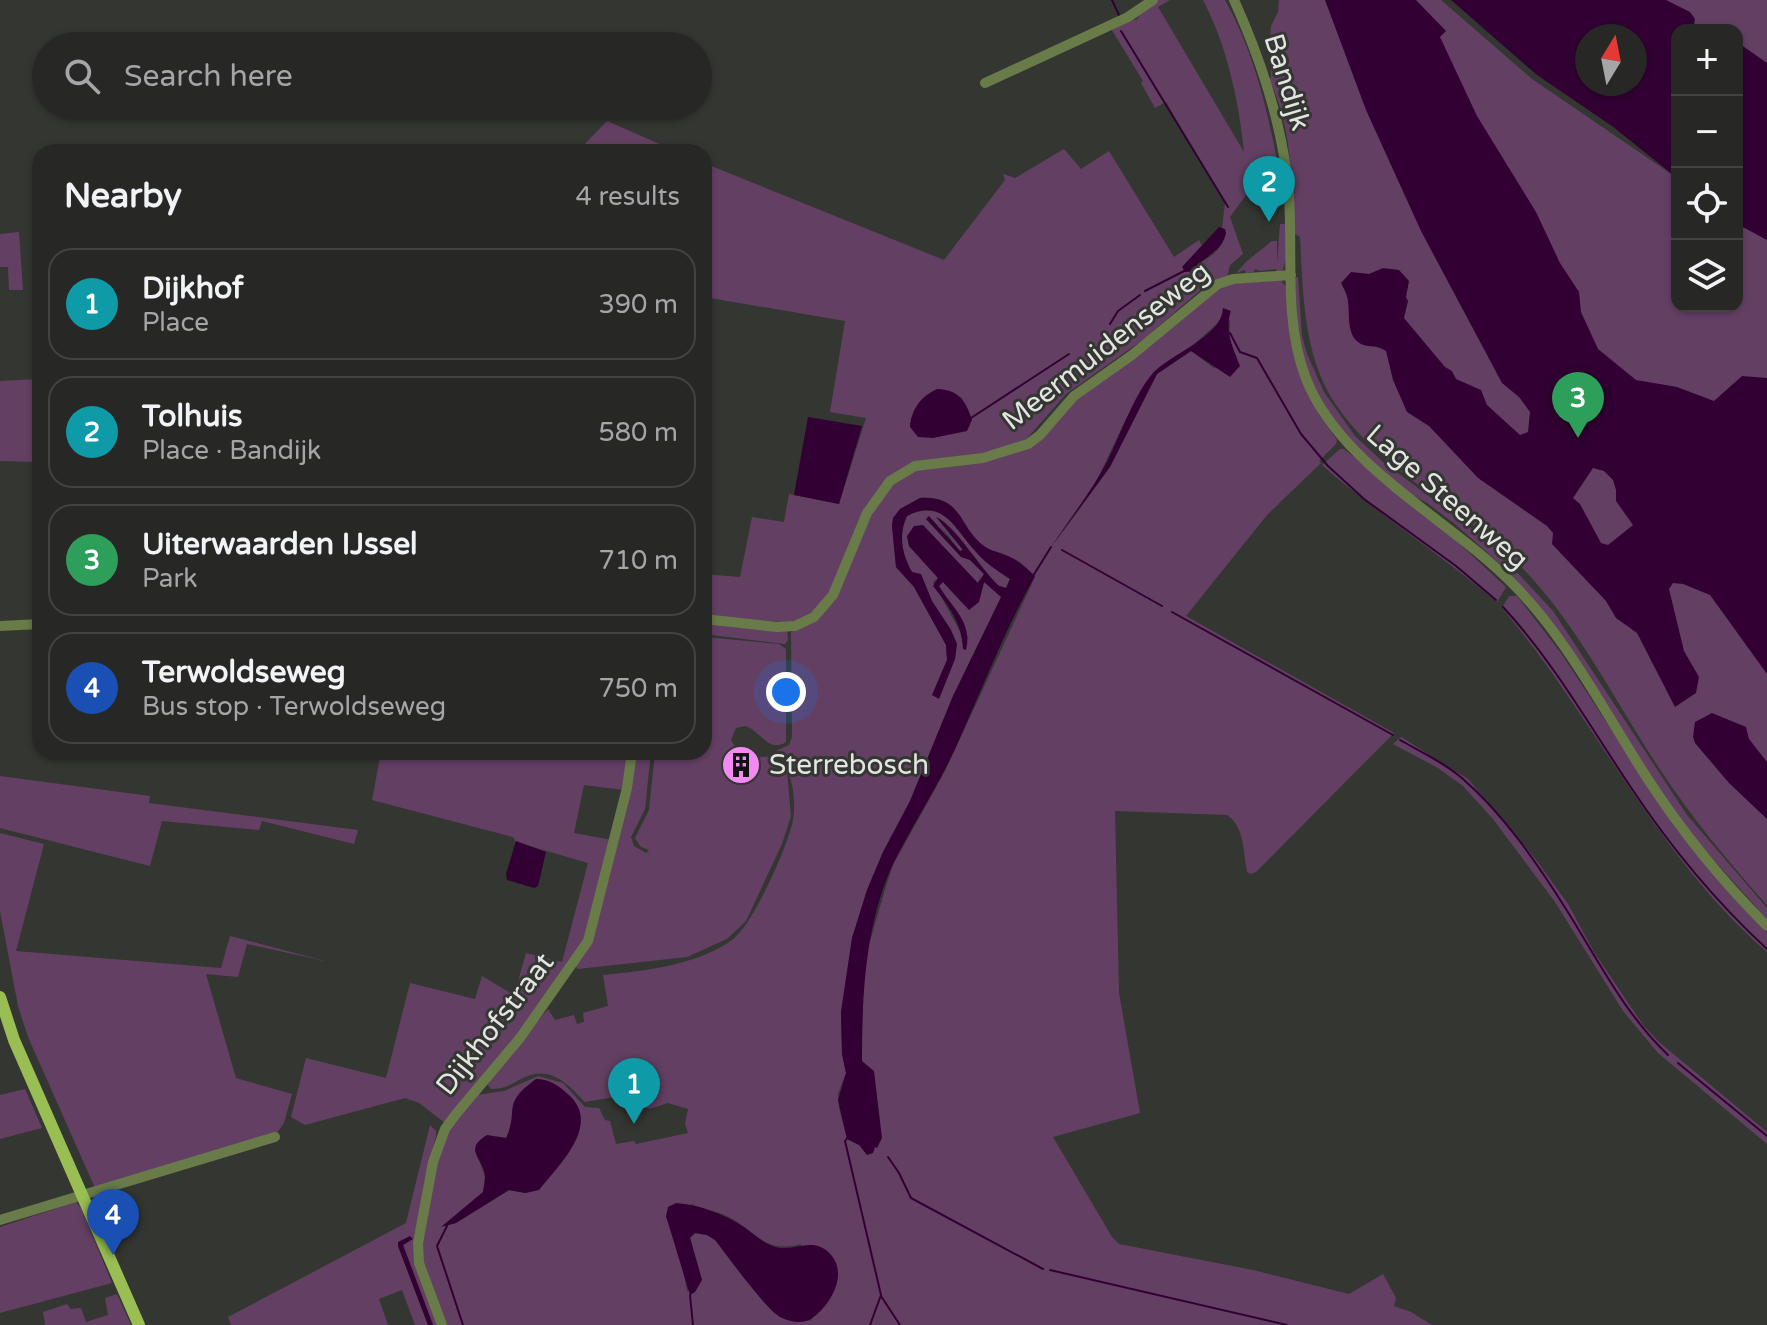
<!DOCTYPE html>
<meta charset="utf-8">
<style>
:root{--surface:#272825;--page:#333432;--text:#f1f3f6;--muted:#a4a6a7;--line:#434442;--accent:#f38af2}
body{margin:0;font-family:"Varela Round",sans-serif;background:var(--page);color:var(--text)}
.controls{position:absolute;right:24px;top:24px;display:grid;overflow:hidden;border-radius:16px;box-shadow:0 2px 6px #0004}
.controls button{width:72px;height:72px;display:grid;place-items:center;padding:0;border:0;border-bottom:2px solid var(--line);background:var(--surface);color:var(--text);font:40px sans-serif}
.compass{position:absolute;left:1575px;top:24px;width:72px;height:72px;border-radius:50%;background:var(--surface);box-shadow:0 2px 6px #0004;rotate:10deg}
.you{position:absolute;left:786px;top:692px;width:28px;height:28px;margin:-20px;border:6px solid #fff;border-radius:50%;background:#1a73e8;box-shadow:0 0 0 12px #1a73e833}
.badge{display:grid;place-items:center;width:52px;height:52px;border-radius:50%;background:var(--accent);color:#fff;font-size:26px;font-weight:700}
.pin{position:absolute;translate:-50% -66px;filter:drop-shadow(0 2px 4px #0008)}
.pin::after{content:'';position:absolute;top:42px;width:28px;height:24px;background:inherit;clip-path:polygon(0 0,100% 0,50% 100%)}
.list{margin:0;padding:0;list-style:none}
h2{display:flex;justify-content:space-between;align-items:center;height:104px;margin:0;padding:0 32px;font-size:34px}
h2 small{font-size:26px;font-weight:400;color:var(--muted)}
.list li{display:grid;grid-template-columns:52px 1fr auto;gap:24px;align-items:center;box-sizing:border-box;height:112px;margin:0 16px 16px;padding:0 16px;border:2px solid var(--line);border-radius:24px}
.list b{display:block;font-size:30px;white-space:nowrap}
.list p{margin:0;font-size:26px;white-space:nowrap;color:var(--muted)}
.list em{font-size:26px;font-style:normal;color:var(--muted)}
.icon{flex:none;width:44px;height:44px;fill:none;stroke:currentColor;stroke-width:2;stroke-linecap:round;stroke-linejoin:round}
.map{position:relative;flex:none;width:1767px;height:1325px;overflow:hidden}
.search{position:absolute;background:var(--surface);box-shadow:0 2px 6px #0004;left:32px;top:32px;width:680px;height:88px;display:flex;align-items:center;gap:20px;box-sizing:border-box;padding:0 28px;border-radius:44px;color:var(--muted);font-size:30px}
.panel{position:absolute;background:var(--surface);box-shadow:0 2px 6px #0004;left:32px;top:144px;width:680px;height:616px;border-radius:24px}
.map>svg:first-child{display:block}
.green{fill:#634063;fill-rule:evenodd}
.water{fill:#320033;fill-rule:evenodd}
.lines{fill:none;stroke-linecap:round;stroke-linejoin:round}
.stream{stroke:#320033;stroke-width:2}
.minor{stroke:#687b49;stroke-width:10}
.major{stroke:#99be53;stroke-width:12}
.labels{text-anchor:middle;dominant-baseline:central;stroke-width:6;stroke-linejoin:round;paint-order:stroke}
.street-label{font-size:28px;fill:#e3e5e2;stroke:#343631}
.poi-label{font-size:28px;fill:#e3e5e2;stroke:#343631;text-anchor:start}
</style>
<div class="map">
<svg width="1767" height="1325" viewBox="0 0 1767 1325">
<rect width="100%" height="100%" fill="#343631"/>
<path class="green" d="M 1155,0 L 1170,0 L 1158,7 L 1244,152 C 1239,101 1227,46 1203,0 L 1225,0 C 1257,57 1270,122 1282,186 L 1281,205 L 1246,195 L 1230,217 L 1243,254 L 1230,265 L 1227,277 L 1205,286 L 1144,339 L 1066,394 L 1023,443 L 891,477 L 839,577 L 818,611 L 795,623 L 704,616 L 704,574 L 740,577 L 752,517 L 784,522 L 789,494 L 839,504 L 866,418 L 830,412 L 845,321 L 704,297 L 704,163 L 944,260 L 1005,180 L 1003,174 L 1015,178 L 1064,149 L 1081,169 L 1109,151 L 1174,257 L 1199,240 L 1202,246 L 1182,267 C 1203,264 1221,254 1226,233 L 1222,228 L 1225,203 L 1166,102 L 1155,108 L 1141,83 L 1143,81 L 1110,27 L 1137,19 L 1146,5 ZM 953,392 L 963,399 L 910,427 C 912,402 932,400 953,392 Z
M 1279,0 L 1441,0 L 1532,79 L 1677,178 L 1677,306 L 1737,306 L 1737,205 L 1767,224 L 1767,905 C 1729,863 1693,819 1661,771 C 1618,706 1582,633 1529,575 C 1470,511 1377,472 1331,397 C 1303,350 1303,290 1300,237 L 1294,233 C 1292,182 1292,126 1269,79 L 1271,77 L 1270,38 L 1271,26 L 1278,12 Z
M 1630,0 L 1767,0 L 1767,95 L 1737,74 L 1737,30 L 1677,30 Z
M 607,121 L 678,152 L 577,152 Z
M 1280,224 L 1286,224 L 1286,257 L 1283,270 L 1277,272 L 1276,269 L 1260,271 L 1255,269 L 1254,272 L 1246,273 L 1245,270 L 1236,273 L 1247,261 L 1272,241 L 1277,241 L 1277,264 Z
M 19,232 L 23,290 L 9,290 L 8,267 L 0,267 L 0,234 Z
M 1295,277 L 1298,277 L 1302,336 L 1307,354 L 1324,392 L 1355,436 L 1383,462 L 1485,538 L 1553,611 L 1687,815 L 1767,908 L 1767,919 L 1694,838 L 1500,564 L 1456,525 L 1427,503 L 1412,495 L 1364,457 L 1333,419 L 1309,377 L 1298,344 Z
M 1280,279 L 1287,288 L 1305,387 L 1320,416 L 1337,440 L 1336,444 L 1319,461 L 1321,463 L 1267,515 L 1186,616 L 1394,733 L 1256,872 L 1251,874 L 1247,872 C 1243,852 1245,827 1227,815 L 1115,811 L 1119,993 L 1140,1113 L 1053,1137 L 1112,1237 L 1119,1244 L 1253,1270 L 1349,1294 L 1383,1274 L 1396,1298 L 1394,1306 L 1411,1312 L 1432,1325 L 444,1325 L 423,1266 L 422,1231 L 433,1174 L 447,1131 L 477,1095 L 504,1091 L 538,1076 L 563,1083 L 585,1107 L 599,1108 L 605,1120 L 610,1121 L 616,1144 L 634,1141 L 636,1144 L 688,1133 L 685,1124 L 688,1109 L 668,1103 L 649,1109 L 640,1106 L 634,1099 L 621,1096 L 585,1102 C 566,1082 549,1064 521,1079 C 511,1085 503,1089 491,1089 L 486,1083 L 548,1009 L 555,1020 L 574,1015 L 577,1024 L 584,1022 L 583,1013 L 608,1006 L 603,975 C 645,971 697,965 732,940 C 753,925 788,846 793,820 C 797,796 791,769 776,751 L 789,745 L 792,737 L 791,632 L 816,618 L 871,512 L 886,490 L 913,470 L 1020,450 L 1066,407 L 1219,285 ZM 1223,314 L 1230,321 L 1229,341 L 1237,358 L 1214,368 L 1191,351 L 1157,374 L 1110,467 L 1052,547 L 1093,488 L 1127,417 L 1154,372 L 1192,346 L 1220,321 ZM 920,498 C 963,495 959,531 987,548 C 994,553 990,549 998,552 C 1012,557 1024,567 1035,577 L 945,771 L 893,865 L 886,886 L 869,945 L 863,981 L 859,1145 L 847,1139 L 839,1108 L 838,1094 L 846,1073 L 842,1054 L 841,1012 L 852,939 L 867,890 L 883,852 L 910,801 L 953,696 L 1002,597 L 984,582 L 980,598 L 963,604 L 943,582 L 939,586 L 969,639 L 962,635 L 933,582 L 938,578 L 909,546 L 907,536 L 977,583 L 984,574 L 970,560 L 961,557 L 938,523 L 961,552 L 962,547 L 937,518 C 959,530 979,567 999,586 L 1006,588 L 1010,579 C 996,570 981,558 970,545 C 953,522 939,500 907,516 C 898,535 902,554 912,572 L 921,575 L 932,601 L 951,630 L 957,644 L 955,659 L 939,698 L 932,695 L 947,660 L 946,645 L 914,587 L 896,567 L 892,526 L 893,518 L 900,509 ZM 511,1128 L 568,1154 L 539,1190 L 525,1193 L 509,1190 L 456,1223 L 443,1226 L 483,1192 L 485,1176 L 475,1150 L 487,1135 L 506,1139 ZM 692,1204 C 702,1209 712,1210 722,1214 C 755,1227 761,1255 801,1244 L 819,1310 L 810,1321 L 735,1265 L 715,1240 L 707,1235 L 695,1233 L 690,1237 L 702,1280 L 687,1291 L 682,1264 L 666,1216 Z
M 37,379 L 40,462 L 0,461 L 0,381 Z
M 1340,449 L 1344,449 L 1449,534 L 1506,587 L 1497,602 C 1440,554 1378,514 1322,465 Z
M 1509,596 L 1517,596 L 1561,653 L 1677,830 L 1740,905 L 1767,933 L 1767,952 C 1656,856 1595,718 1502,608 Z
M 704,621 L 787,629 L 788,640 L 785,644 L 704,634 Z
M 704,637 L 779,644 L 786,649 L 786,742 C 769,753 761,732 746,726 L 736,728 L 731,740 L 736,748 L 731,774 L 741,776 L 742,773 L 746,774 L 749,758 L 775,756 L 787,771 L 791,816 L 782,844 L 746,921 L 727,939 L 687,957 L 578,969 L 575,966 L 585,952 L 634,752 L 651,752 L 645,809 L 631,837 L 634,846 L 646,853 L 649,850 L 641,847 L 635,838 L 649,810 L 655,752 L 704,752 Z
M 1401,737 L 1468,779 L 1537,861 L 1568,904 L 1594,952 L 1643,1025 L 1659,1042 L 1767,1132 L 1767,1144 L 1658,1053 L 1623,1011 L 1555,902 L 1493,819 L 1463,786 L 1438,768 L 1393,744 Z
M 381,752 L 629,752 L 624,790 L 584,785 L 574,833 L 612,840 L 586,936 L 537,1011 L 445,1123 L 419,1103 L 405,1098 L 305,1125 L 291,1117 L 306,1058 L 386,1078 L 410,983 L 475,999 L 482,976 L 514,995 L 526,953 L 562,962 L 588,863 L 516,842 L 513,837 L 372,800 Z
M 0,776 L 150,796 L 149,803 L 358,830 L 354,844 L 262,821 L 259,830 L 162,821 L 150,866 L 0,828 Z
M 0,833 L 44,844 L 16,951 L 221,968 L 230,936 L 325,961 L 247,944 L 238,977 L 206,974 L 236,1078 L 292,1094 L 284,1123 L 277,1133 L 95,1188 L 28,1037 L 18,1006 L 0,911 Z
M 25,1089 L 42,1128 L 0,1139 L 0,1095 Z
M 430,1125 L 436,1131 L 436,1136 L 424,1183 L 415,1254 L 439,1325 L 433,1325 L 403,1245 L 412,1239 L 398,1246 L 428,1325 L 415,1325 L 402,1290 L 379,1299 L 388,1325 L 231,1325 L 228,1317 L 406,1223 Z
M 76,1202 L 81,1208 L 112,1283 L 0,1313 L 0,1227 Z
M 117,1294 L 131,1325 L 45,1325 L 43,1312 L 67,1304 L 71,1309 L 81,1308 L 86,1322 L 108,1315 L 105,1298 Z"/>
<path class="water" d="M 1325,0 L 1416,0 L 1446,31 L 1440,37 L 1477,116 L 1536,212 L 1560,263 L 1579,292 L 1581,312 L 1598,349 L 1636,380 L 1677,387 L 1714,401 L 1742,376 L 1767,378 L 1767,674 L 1710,595 L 1683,584 L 1673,583 L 1669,589 L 1684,651 L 1699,677 L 1696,693 L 1675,707 L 1637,633 L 1616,618 L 1606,601 L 1552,544 L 1553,533 L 1547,526 L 1478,478 L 1429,426 L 1407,412 L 1393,380 L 1386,351 C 1374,344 1370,348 1361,344 C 1346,336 1350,315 1348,302 C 1348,296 1344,289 1341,283 L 1351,272 L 1369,274 L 1383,268 L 1399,270 L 1409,281 L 1406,297 L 1408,301 L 1404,318 L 1445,367 L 1452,371 L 1456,379 L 1481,390 L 1487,405 L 1520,435 L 1528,432 L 1530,412 L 1519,397 L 1502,383 L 1421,231 L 1366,110 ZM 1593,468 L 1604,471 L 1613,480 L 1616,490 L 1616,501 L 1633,525 L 1608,545 L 1601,543 L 1580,504 L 1573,498 Z
M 1451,0 L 1666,0 L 1690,12 L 1695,19 L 1693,30 L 1677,30 L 1677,178 L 1612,126 L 1537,75 ZM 1587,36 L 1635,36 L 1635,84 L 1587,84 Z
M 1737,42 L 1767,63 L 1767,240 L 1737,224 Z
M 1219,227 L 1225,229 L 1226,233 C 1221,255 1202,254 1196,271 L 1185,272 L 1182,267 Z
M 1223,308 L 1231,311 C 1224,330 1233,348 1240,366 L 1230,377 L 1191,351 L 1157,374 L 1110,467 L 1051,547 C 1070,518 1092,491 1108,460 C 1120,435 1135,393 1153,373 C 1170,354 1222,337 1223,308 Z
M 937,389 C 959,390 966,401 972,420 L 967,431 L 933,438 L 918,437 L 910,427 C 911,410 921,396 937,389 Z
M 808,417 L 862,426 L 839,504 L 794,495 Z
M 920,498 C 965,495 958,530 987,548 C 993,552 1003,553 1010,557 C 1020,561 1027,569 1035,576 C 1004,631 981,692 955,749 C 937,788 913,824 894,862 C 865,923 862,995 862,1061 L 874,1071 L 882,1138 L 877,1148 L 875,1147 L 873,1153 L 867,1155 L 859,1145 L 847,1139 L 838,1100 L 846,1073 L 842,1054 L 841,1012 L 852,938 L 867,890 L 883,852 L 910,801 L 953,696 L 1001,597 L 984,582 L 979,602 L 969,610 L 943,582 L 939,586 C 952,608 973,622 966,650 L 963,649 C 962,624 949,606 933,586 L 938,578 L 909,546 L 907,536 L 914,526 L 923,525 L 978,583 L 984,574 L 970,560 L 961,557 L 926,519 L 929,516 L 960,551 L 963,550 L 936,517 C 956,526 980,569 999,586 L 1006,588 L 1010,579 C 998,571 985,563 976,552 C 955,530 944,497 907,516 C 898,535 902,554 912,572 L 921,574 L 932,601 L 951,630 L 957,644 L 955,659 L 939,699 L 932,695 L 947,660 L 946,645 L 914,587 L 896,567 L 892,526 L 893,518 L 900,509 Z
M 1712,713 L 1746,727 L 1749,739 L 1767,762 L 1767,819 L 1729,783 L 1695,743 L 1693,737 L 1695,722 Z
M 516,841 L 546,852 L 538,886 L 534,888 L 507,880 L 506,874 Z
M 536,1079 C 549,1079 560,1086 570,1096 C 601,1126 558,1166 539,1190 L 525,1193 L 509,1190 L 456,1223 L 441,1227 L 483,1192 C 484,1187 485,1182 485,1177 C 484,1158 462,1150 487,1135 L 506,1138 C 520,1109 500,1105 536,1079 Z
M 676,1203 C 700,1205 724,1214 744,1227 C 754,1234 764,1244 775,1247 C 795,1253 814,1234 832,1256 C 848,1277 829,1307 811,1319 C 803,1324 790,1322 782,1318 C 768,1313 727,1255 715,1240 L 707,1235 L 695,1233 L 690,1238 L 702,1280 L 695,1292 L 690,1295 L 666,1216 L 668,1207 Z
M 410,1236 L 413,1239 L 403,1245 L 433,1325 L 428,1325 L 398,1246 L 398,1242 Z"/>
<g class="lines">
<path class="stream" d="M 1112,0 L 1119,15
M 1121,31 L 1228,207
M 1145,291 L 1186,270
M 1110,324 L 1118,311 L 1140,295
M 1230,333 L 1240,352 L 1257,358 L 1301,434 L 1328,466 L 1364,499 L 1456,566 L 1496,600
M 971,418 L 1069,354
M 1062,550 L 1162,606
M 1033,576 L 1051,547
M 1503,607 C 1553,661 1589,725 1630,786 C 1669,845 1715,901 1767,949
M 1172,612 L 1393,735
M 1400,740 C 1421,752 1445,763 1463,779 C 1504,815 1537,863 1566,909 C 1598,960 1624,1013 1668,1055
M 1678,1063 L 1767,1136
M 848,1137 L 845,1141 L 881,1295 L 870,1325
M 888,1157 L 899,1173 L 911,1198 L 1043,1269
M 447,1226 L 437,1246 L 463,1325
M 1050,1270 L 1287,1325
M 690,1295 L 693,1325
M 881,1296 L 900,1325"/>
<path class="minor" d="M 1234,0 C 1262,62 1284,129 1289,197 C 1293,256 1284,319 1305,376 C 1338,465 1447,517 1512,583 C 1568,639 1606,715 1649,781 C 1683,833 1723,882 1767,926
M 985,83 L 1128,17 L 1153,0
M 704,619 L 777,627 L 795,626 L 814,617 L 833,595 L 867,513 L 890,481 L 915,466 L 983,458 L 1028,444 L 1040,435 L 1074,396 L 1132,355 L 1218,284 L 1233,279 L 1291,275
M 0,626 L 40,624
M 0,1220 L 275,1137
M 442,1325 L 419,1263 L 418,1243 L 433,1162 L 445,1129 L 456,1114 L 520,1038 L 588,941 L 627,788 L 632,752"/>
<path class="major" d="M 0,997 L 14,1040 L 139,1325"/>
</g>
<defs>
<g id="building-disc" transform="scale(2)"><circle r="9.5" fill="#f38af2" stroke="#343631"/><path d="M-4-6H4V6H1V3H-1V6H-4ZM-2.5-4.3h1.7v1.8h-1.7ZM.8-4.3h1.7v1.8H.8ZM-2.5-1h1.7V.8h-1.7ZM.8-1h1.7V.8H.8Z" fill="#111"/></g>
</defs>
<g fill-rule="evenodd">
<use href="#building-disc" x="741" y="765"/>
</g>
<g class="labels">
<g class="street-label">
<text transform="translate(1287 82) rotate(73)">Bandijk</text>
<text transform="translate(1106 346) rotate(-38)">Meermuidenseweg</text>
<text transform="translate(1447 497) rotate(41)">Lage Steenweg</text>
<text transform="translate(495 1024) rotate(-52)">Dijkhofstraat</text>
</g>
<g class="poi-label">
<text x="769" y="765">Sterrebosch</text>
</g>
</g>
</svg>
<div class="controls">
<button>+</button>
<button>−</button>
<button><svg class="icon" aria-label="locate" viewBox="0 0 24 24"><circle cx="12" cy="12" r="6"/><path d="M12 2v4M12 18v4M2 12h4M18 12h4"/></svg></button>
<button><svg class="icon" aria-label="layers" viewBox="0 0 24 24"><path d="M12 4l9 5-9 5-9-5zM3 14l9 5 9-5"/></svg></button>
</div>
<svg class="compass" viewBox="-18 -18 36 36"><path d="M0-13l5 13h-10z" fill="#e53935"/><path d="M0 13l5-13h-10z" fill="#a4a6a7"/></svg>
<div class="you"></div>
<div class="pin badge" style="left:634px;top:1124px;background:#0f9aa8">1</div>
<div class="pin badge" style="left:1269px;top:222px;background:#0f9aa8">2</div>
<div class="pin badge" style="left:1578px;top:438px;background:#2e9e5b">3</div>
<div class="pin badge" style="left:113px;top:1255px;background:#1a4fb4">4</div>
<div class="search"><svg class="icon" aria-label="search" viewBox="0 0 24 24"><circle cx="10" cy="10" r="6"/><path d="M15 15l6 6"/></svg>Search here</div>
<section class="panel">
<h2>Nearby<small>4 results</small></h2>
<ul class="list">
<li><span class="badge" style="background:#0f9aa8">1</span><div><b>Dijkhof</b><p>Place</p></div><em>390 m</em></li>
<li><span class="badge" style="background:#0f9aa8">2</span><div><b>Tolhuis</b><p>Place · Bandijk</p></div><em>580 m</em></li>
<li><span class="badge" style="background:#2e9e5b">3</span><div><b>Uiterwaarden IJssel</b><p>Park</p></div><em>710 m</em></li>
<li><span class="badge" style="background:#1a4fb4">4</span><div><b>Terwoldseweg</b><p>Bus stop · Terwoldseweg</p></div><em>750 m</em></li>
</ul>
</section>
</div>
